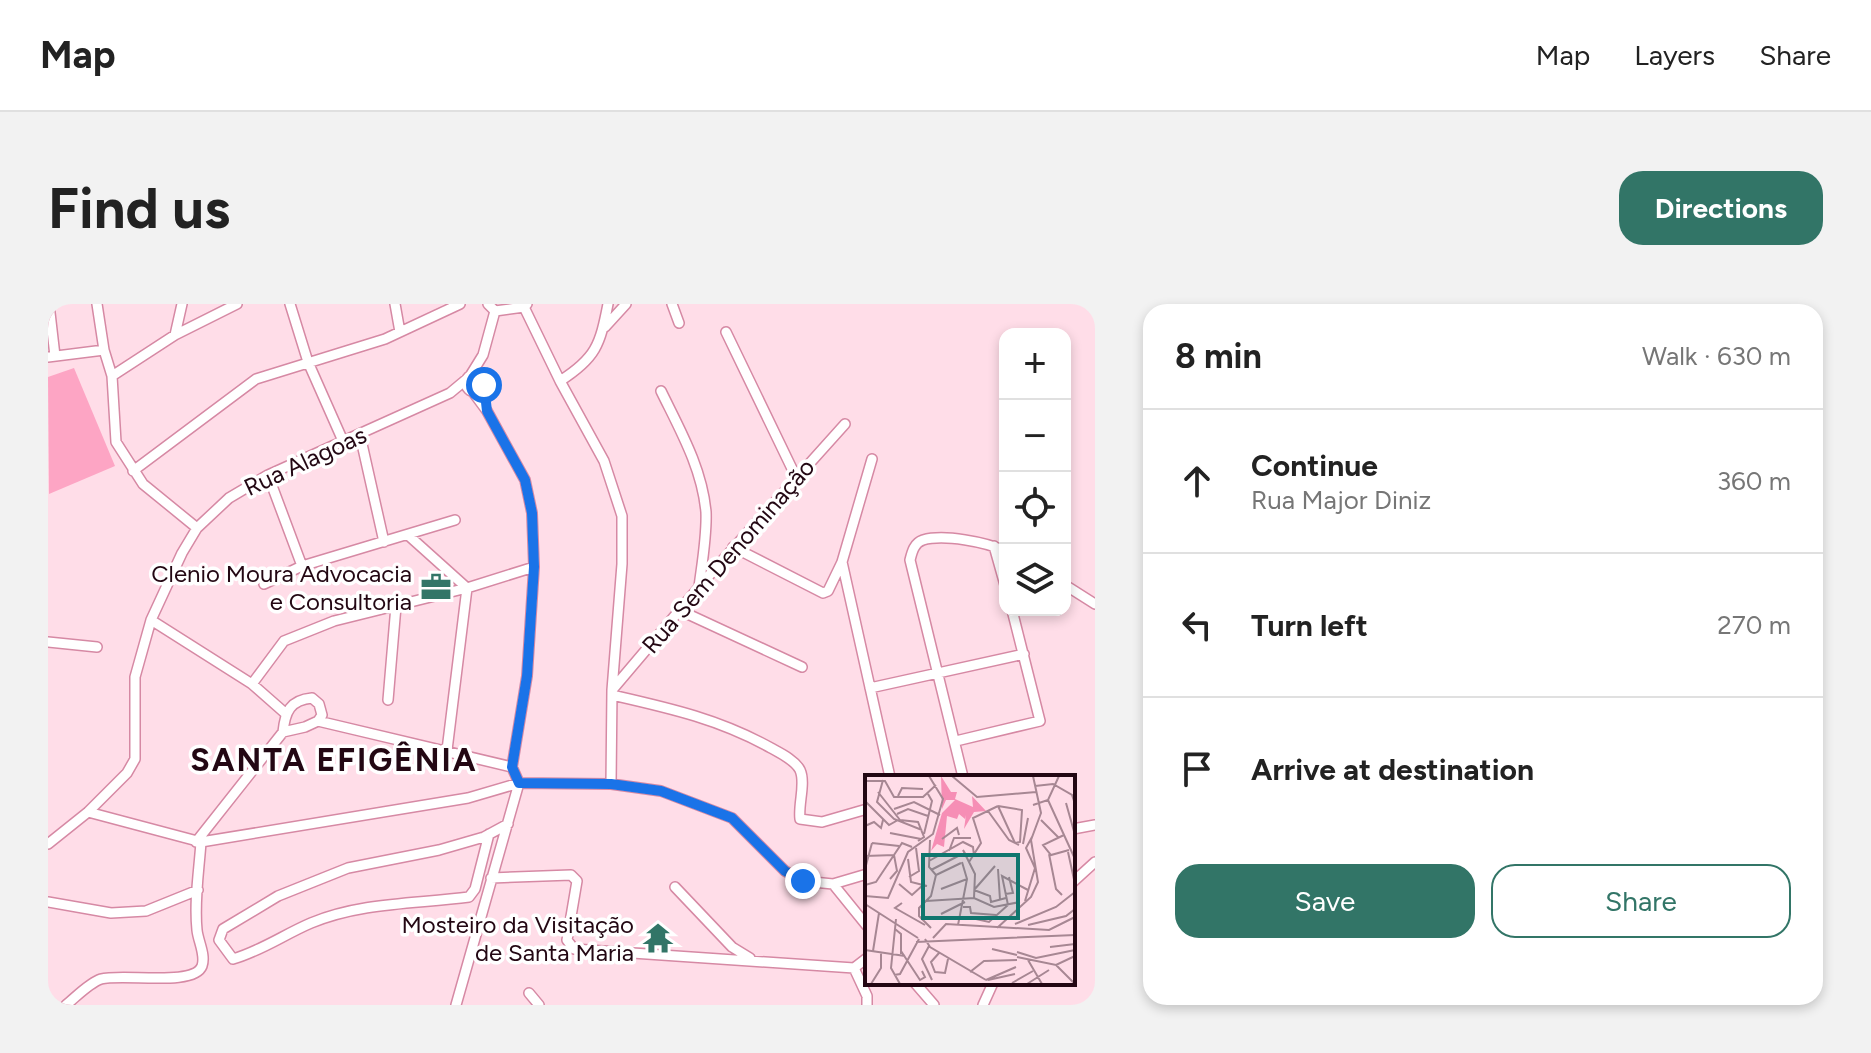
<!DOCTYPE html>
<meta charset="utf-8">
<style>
:root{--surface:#fff;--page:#f2f2f2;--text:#222;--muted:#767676;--line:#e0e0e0;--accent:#327567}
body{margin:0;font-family:Figtree,sans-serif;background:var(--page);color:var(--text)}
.controls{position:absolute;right:24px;top:24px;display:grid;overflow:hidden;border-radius:16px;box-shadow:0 4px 12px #0003}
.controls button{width:72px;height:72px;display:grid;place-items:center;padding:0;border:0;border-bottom:2px solid var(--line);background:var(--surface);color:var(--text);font:40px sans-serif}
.stop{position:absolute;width:24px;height:24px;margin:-18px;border:6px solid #1a73e8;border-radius:50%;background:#fff}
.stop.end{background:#1a73e8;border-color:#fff;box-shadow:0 2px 8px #0008}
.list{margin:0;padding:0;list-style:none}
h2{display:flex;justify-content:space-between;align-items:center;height:104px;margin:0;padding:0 32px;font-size:34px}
h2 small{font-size:26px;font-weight:400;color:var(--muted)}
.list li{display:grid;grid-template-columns:52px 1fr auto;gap:24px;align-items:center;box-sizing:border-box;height:144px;padding:0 32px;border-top:2px solid var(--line)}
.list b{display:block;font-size:30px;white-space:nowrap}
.list p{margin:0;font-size:26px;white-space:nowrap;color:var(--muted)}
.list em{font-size:26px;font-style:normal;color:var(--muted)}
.actions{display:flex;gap:16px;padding:24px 32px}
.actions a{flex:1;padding:18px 0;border:2px solid var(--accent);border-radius:24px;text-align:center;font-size:28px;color:var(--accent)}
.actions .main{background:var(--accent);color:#fff}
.icon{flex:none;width:44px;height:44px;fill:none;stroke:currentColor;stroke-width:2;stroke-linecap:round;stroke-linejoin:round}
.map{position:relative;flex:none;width:1047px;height:701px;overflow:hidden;border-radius:24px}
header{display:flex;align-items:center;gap:48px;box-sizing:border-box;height:112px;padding:0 40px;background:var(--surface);border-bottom:2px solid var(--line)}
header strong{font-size:38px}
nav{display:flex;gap:44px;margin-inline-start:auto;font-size:28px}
.intro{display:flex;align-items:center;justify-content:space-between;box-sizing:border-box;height:192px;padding:0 48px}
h1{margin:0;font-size:56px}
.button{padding:20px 36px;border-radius:24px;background:var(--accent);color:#fff;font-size:28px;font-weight:700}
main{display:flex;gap:48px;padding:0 48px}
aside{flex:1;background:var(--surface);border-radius:24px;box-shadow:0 4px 12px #0003}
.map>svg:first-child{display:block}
.green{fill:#fda5c4}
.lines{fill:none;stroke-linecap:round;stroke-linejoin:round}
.street-casing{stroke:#d689a4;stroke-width:12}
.street{stroke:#fff;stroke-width:9}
.route{stroke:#1a73e8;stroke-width:10}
.labels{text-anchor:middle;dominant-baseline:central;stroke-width:7;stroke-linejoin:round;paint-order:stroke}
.street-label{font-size:24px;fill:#230713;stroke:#fff}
.poi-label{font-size:24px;fill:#230713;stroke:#fff;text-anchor:end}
.district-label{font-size:32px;font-weight:bold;letter-spacing:2px;fill:#230713;stroke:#fff}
.inset-road{fill:none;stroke:#a78793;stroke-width:2}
.view{fill:#0f766e;fill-opacity:0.15;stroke:#0f766e;stroke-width:4}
.inset-edge{fill:none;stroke:#230713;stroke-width:4}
</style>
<header>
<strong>Map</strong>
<nav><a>Map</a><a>Layers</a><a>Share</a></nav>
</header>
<div class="intro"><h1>Find us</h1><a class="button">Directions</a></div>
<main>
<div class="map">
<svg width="1047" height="701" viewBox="0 0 1047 701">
<rect width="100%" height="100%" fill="#ffdde8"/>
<path class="green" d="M 26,64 L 67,162 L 1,190 L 0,73 Z"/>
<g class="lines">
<g class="street-casing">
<path id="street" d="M 1,0 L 7,52
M 49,0 L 56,46 L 64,72 L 68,138 L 95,180 L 149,224
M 242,0 L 260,58 L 295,137
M 347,0 L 352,28
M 440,0 L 447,7 L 476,3 L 479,0
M 624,0 L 631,19
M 476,3 L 512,77 L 556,157 L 574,212 L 574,260 L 564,386 L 563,480
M 557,23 L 578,0
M 678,28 L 748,173
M 127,31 L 134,0
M 0,53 L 56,46
M418 79a9 9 0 1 1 18 0a9 9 0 1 1-18 0Z
M 64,72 L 127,31 L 189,0
M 422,72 L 435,51 L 447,7
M 512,77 C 548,54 552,41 560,0
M 613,87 C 632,126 654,164 658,208 C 659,232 654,259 651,283
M 312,131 L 336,238
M 824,155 L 794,258 L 842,473
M 85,167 L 208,75 L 337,35 L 412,0
M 220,171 L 254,262
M 360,231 L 419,284 L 399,446
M 946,242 L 957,281
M 685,243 L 775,289 L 780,287 L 794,258
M 216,280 L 254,262 L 407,216
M 1017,281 L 1047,300
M 631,306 L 754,363
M 103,316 L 204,380 L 237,409
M 0,338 L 49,343
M 204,380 L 236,337 L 286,317 L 419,284 L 486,263
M 822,384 L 976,350
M 564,386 L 664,268 L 797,120
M 564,391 C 621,404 671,415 723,444 C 732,449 747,456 752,466 C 758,479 750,500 752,515 L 774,518 L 819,505
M 264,394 L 271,400 L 274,411 L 270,417 L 257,423 L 235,428 C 237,408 242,396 264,394 Z
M 340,396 L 348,302
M 270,417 L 464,463
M 908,437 L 992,417 L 964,306
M 915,473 L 862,256 C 864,248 866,239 875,236 C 896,230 938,238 957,247
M 40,508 L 153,538 L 420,494 L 471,479 L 563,480 L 613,487 L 684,514 L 737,567 L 755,577 L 785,580 L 819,570
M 1025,525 L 1047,521
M 441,530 L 427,585 L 421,593 C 368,600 314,598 263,619 C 237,630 213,647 185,655 L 171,636 L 175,625 L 230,592 L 300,564 L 391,546 L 436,533 L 460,520
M 148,538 L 235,428
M 0,540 L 40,508 L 79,469 L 87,455 L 87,373 L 103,316 L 134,249 L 149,224 L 181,194 L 220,171 L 402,89 L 420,74
M 443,574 L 523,571 L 529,577 L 519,636 L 526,645 L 806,664
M 1025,578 L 1047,558
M 785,580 L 819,622
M 627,583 L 684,643 L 702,654
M 0,598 L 63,609 L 98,607 L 150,586
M 806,664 L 819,692 L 819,701
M 806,664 L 819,654
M 867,679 L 886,701
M 481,689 L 491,701
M 18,701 C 28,693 41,679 53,675 C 75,669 146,683 154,662 C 158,651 150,637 149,626 C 146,597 151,567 153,538
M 408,701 L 471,479 L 464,463 L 479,372 L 486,263 L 484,209 L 477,176 L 439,107 L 425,88
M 935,701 L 945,679"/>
</g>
<use href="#street" class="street"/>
</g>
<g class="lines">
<path class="route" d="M 436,81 L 439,107 L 477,176 L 484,209 L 486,263 L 479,372 L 464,463 L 471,479 L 563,480 L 613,487 L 684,514 L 737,567 L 755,577"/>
</g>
<defs>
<g id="office-bare" transform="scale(2.4)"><path d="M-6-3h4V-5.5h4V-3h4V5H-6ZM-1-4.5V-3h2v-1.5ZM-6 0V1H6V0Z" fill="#327567" stroke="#fff" stroke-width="2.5" paint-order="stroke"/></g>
<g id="temple-bare" transform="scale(2.4)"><path d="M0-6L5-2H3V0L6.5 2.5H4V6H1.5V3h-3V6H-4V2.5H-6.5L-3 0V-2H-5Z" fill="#327567" stroke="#fff" stroke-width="2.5" paint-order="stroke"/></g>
</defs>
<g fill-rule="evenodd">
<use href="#office-bare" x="388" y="283"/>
<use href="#temple-bare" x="610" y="634"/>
</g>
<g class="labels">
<g class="street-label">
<text transform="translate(257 157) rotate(-25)">Rua Alagoas</text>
<text transform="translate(680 252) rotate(-49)">Rua Sem Denominação</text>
</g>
<g class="poi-label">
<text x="364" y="269">Clenio Moura Advocacia<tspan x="364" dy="28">e Consultoria</tspan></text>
<text x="586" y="620">Mosteiro da Visitação<tspan x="586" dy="28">de Santa Maria</tspan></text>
</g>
<g class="district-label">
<text x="286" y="456">SANTA EFIGÊNIA</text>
</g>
</g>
<g transform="translate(817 471)">
<rect width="210" height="210" fill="#ffdde8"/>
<path d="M 76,1 L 86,17 L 92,17 L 90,24 L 108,32 L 107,21 L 121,36 L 109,37 L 99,54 L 101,40 L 100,44 L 94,39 L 92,44 L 82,41 L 79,72 L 72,69 L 66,76 L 77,38 L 90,25 L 81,25 L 77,34 Z" fill="#f68eb5"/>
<path class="inset-road" d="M 87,1 L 112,22 L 171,17M 18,5 L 12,27 L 29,44 L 57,55M 0,6 L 20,6 L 29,22 L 58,22 L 71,10M 170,11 L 188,9 L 207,20 L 210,29M 13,17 L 35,45M 33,21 L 37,13 L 58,14M 183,25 L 210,84M 0,26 L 24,50 L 33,45M 201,28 L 210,60M 168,30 L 183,25 L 194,1M 133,31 L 157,35 L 155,67 L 150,68M 133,31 L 150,68M 29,34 L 49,27 L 75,40M 123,36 L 144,65 L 154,70M 32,39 L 43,34 L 63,41M 35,45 L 53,47 L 59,62 L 53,66M 176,45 L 194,63M 0,51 L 9,47 L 16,53 L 18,45M 25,58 L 56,64M 59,59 L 67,26 L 63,19M 199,60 L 178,70 L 186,80 L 204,75M 77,64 L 92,53 L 94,60M 65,65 L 64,92 L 71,100M 7,68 L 34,71M 158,69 L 163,43M 84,76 L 89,63 L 106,63M 203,77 L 210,109M 184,79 L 191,114 L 197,120M 101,80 L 98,75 L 110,99 L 109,123M 0,81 L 29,80 L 32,96 L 25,104M 43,84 L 46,107 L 62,111M 64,86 L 98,67 L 108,72 L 109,81M 104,87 L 116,68 L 108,43 L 133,31M 0,94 L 7,68M 133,94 L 135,125M 66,95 L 97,79M 44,102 L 54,96 L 51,73M 34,109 L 47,120 L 58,110M 0,110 L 11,107 L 37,68 L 47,72M 76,114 L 102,104M 109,115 L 125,121 L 126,127 L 141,123M 109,115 L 130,91M 140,119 L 148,118 L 144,102M 0,121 L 23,123 L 43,77 L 68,59 L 78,24 L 64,1M 61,126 L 109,123 L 129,132 L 155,127M 160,126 L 170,93 L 161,73 L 167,62M 37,128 L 30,133 L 60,150M 0,129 L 53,163M 143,130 L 137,101 L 163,115M 98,132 L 105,132 L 106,138 L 131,140M 76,139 L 100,127M 102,142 L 124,147 L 143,130M 31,144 L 26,193 L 35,209M 150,149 L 191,132 L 210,117M 93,150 L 102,104 L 97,87M 163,150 L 201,141 L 210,134M 66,153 L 54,141 L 54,133 L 66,121 L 71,100 L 96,88M 132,153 L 166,122 L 173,107 L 166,65 L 176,38 L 168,1M 30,154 L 36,159 L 36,179M 68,163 L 81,149 L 184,155 L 210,142M 60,164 L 65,172 L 121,205M 51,167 L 210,160M 64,171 L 57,184 L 67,205M 185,172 L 210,169M 127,174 L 152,180M 0,175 L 40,181M 8,176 L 14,138M 36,176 L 55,205 L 60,202 L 57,196M 152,177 L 171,183 L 210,175M 74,178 L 66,187 L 70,197 L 80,198 L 83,184M 152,182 L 191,190 L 210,181M 163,185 L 177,209M 191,190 L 210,209M 105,197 L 119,186 L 152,185M 29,200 L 35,199 L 54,164M 121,205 L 151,192M 123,205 L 150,199M 147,208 L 168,196M 6,209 L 16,193 L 16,178M 162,209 L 184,195"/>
<path class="view" d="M 58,80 L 153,80 L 153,143 L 58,143 Z"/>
<rect width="210" height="210" class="inset-edge"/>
</g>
</svg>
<div class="controls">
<button>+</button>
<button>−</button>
<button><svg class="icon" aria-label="locate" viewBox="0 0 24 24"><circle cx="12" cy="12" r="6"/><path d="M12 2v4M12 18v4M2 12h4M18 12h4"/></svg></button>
<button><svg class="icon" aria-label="layers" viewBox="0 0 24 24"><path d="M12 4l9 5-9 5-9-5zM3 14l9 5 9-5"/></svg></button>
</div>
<div class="stop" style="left:436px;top:81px"></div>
<div class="stop end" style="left:755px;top:577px"></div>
</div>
<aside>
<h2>8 min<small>Walk · 630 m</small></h2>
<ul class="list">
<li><svg class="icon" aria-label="ahead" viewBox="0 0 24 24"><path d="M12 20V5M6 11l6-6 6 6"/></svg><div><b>Continue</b><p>Rua Major Diniz</p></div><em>360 m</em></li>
<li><svg class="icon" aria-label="left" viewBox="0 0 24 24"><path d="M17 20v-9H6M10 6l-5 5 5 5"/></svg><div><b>Turn left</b></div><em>270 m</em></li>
<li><svg class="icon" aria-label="arrive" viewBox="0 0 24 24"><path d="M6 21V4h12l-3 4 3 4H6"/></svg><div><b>Arrive at destination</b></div></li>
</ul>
<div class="actions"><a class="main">Save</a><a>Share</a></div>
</aside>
</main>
